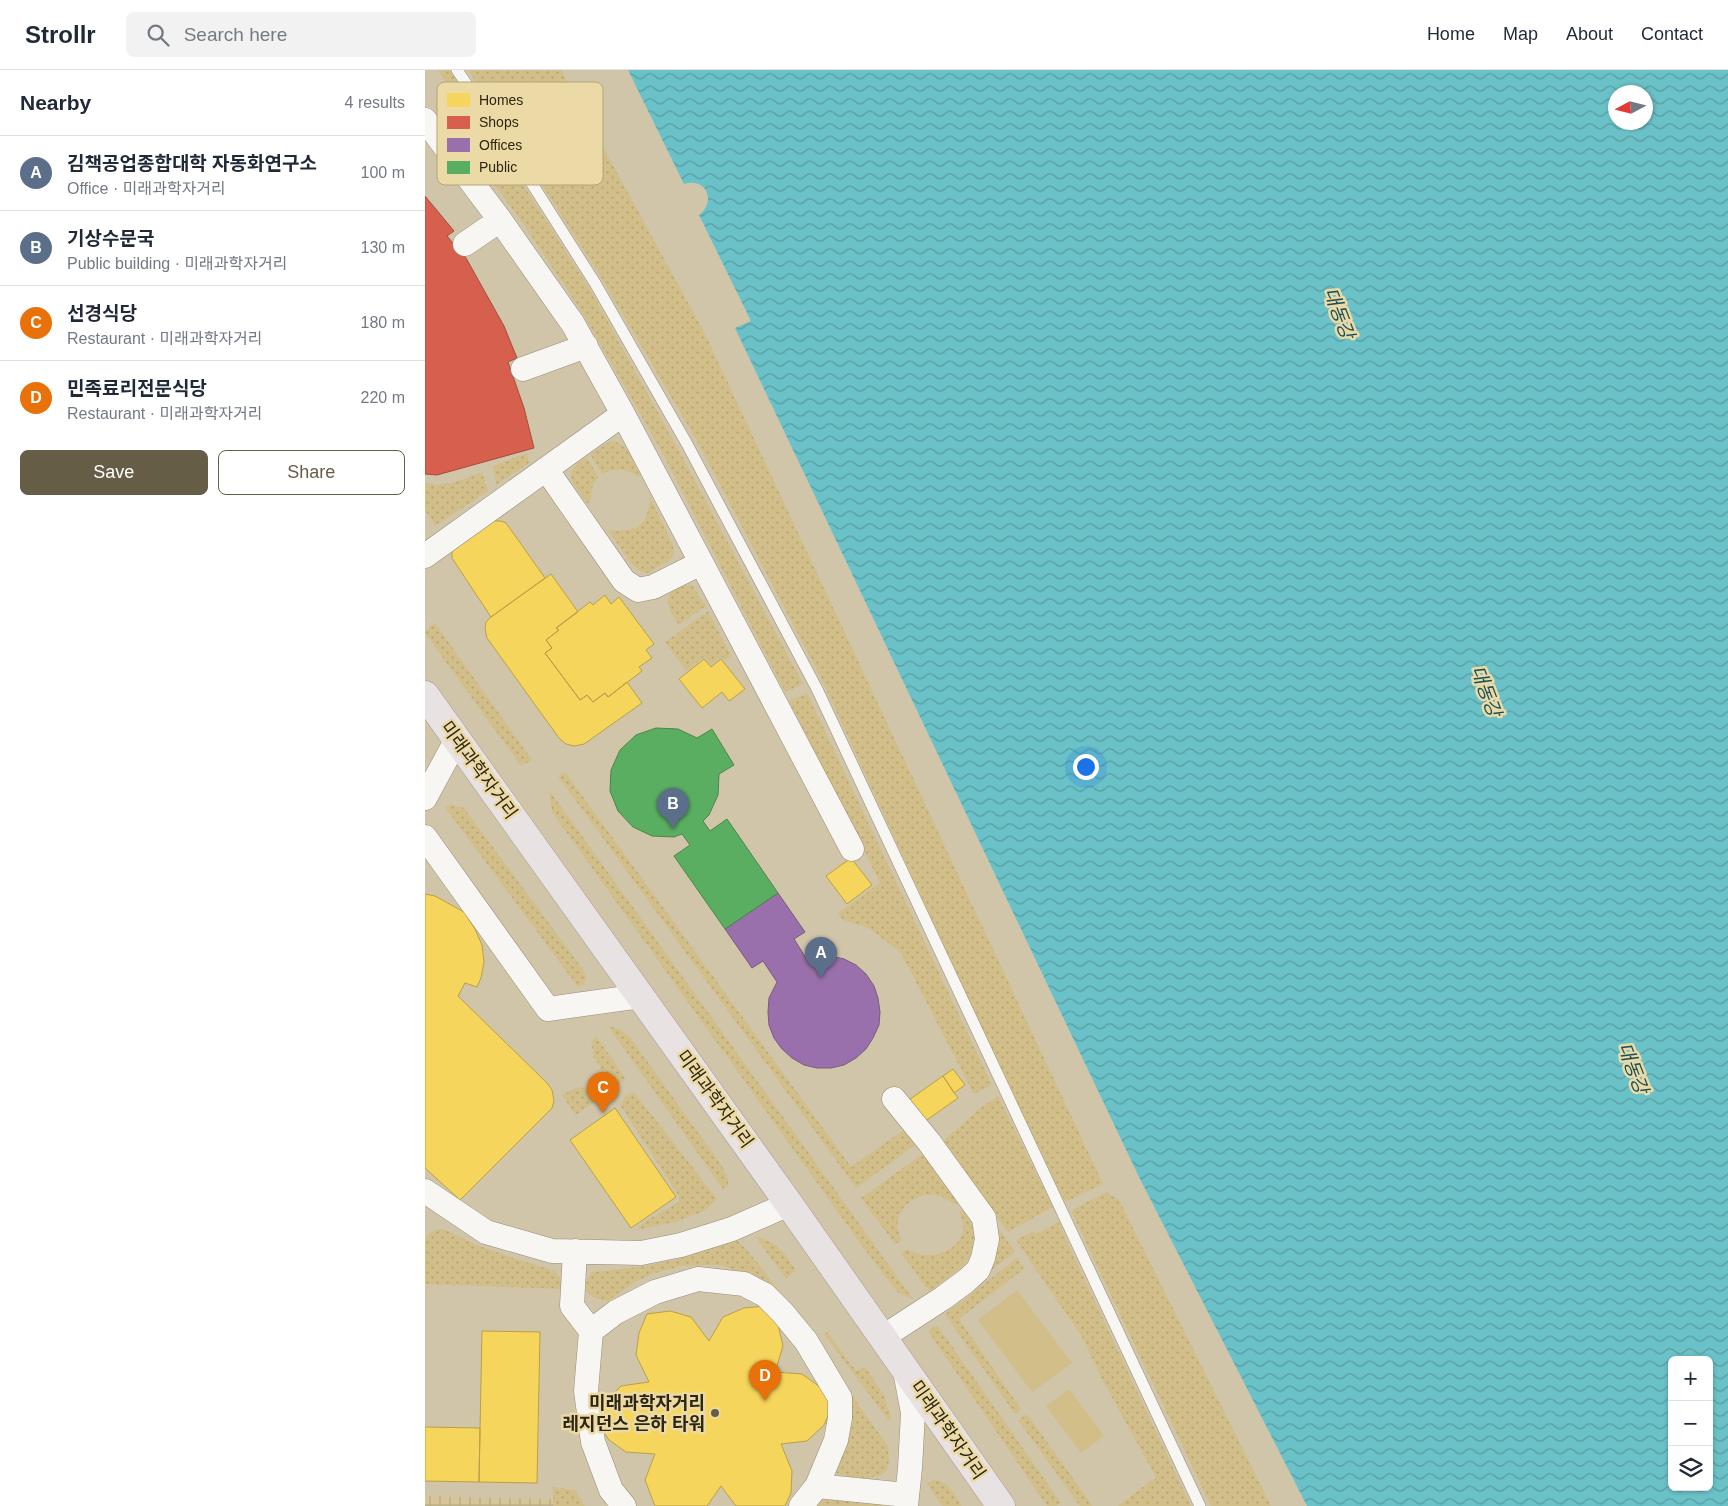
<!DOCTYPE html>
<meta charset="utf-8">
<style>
:root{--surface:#fff;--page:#f2f2f3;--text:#1f2937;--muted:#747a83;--line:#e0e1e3;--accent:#655d46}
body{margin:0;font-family:Arial,"Noto Sans KR",sans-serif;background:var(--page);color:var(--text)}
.controls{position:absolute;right:15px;bottom:15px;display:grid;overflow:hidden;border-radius:8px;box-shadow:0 1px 4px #0004}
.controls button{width:45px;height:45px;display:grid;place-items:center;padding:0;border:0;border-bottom:1px solid var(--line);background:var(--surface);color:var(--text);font:25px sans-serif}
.compass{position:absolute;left:1183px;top:15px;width:45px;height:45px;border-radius:50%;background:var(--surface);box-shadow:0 1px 4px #0004;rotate:263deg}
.you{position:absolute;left:660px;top:696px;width:18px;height:18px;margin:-12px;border:4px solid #fff;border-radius:50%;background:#1a73e8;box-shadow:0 0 0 8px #1a73e833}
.badge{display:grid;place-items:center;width:32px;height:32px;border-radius:50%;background:var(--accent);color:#fff;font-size:16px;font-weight:700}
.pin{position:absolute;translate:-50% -41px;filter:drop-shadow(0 1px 2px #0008)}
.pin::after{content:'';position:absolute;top:26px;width:18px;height:15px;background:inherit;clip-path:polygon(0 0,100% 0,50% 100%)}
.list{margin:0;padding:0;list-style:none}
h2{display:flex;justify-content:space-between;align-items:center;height:65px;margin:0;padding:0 20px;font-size:21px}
h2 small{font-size:16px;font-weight:400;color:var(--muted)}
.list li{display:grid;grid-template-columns:32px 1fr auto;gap:15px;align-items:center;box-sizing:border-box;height:75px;padding:0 20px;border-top:1px solid var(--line)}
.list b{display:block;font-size:19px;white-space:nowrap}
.list p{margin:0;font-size:16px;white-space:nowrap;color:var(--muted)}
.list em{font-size:16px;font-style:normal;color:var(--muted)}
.actions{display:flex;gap:10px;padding:15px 20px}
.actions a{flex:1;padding:11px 0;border:1px solid var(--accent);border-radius:8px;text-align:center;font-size:18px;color:var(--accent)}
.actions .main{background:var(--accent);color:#fff}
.icon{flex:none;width:28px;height:28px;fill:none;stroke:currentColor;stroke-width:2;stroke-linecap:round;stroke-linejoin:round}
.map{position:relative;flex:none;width:1303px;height:1436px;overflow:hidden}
header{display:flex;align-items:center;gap:30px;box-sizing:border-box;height:70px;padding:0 25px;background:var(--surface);border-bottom:1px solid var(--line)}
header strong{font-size:24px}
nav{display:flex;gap:28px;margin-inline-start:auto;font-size:18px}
.search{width:350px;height:45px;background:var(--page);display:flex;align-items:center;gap:12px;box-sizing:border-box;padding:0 18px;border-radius:8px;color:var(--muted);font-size:19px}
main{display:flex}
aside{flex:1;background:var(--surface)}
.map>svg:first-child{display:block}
.industrial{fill:url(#industrial-grid)}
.grass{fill:url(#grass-dots)}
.pitch{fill:#d1be89}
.water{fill:url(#water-waves);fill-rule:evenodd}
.homes{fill:#f6d55c;stroke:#b9a046}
.shops{fill:#d6604d;stroke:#a34e3b}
.offices{fill:#9970ab;stroke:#785a7d}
.public{fill:#5aae61;stroke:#4c8549}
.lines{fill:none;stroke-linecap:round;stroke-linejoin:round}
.service-casing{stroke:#958c76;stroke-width:12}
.minor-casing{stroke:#958c76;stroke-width:25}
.primary-casing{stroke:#a69891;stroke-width:29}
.path{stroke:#d0cdc4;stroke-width:3;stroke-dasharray:1 4;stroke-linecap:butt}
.service{stroke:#f8f6f2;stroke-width:11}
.minor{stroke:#f8f6f2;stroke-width:24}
.primary{stroke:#e9e2e2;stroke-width:28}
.poi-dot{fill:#655d46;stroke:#ecdaa6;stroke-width:2}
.labels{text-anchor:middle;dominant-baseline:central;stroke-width:5;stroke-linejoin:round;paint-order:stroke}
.street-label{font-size:18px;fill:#2c2511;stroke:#ecdaa6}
.poi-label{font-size:18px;font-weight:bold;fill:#2c2511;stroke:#ecdaa6;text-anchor:end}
.water-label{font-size:19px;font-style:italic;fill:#1b5059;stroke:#ecdaa6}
.key{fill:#ecdaa6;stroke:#b2a479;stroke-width:1}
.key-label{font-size:14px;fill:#2c2511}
</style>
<header>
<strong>Strollr</strong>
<div class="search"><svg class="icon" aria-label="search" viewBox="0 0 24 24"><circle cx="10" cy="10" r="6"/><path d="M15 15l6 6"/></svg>Search here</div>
<nav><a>Home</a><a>Map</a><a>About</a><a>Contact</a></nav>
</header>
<main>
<aside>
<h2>Nearby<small>4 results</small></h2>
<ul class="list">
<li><span class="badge" style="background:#5c6f8a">A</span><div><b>김책공업종합대학 자동화연구소</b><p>Office · 미래과학자거리</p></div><em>100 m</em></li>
<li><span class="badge" style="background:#5c6f8a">B</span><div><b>기상수문국</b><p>Public building · 미래과학자거리</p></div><em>130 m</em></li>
<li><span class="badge" style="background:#e8710a">C</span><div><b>선경식당</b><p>Restaurant · 미래과학자거리</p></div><em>180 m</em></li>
<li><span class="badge" style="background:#e8710a">D</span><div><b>민족료리전문식당</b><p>Restaurant · 미래과학자거리</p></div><em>220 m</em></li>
</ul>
<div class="actions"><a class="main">Save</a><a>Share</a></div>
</aside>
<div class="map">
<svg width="1303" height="1436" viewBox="0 0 1303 1436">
<defs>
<pattern id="industrial-grid" width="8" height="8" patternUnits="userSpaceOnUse" patternTransform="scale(1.25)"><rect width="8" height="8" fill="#d6c598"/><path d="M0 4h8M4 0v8" fill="none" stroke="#b8a982"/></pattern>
<pattern id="grass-dots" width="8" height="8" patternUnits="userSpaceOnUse" patternTransform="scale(1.25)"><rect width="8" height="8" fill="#d1be89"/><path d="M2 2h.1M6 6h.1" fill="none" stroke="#b4a375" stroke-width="1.8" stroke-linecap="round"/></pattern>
<pattern id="water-waves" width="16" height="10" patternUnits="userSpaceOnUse" patternTransform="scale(1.25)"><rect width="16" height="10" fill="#6ac1c7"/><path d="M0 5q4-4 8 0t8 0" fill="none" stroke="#579da0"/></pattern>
</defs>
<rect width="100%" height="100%" fill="#d0c5a9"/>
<path class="industrial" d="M 0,1426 L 147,1430 L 148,1436 L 0,1436 Z"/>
<path class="grass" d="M 13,0 L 25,0 L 166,221 L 253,379 L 378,614 L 360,622 L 237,382 L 157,242 L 97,152 L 17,44 L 34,31 Z
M 43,0 L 136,0 L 279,262 L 678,1114 L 640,1132 L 563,971 L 395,606 L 276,378 L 173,202 Z
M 186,371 C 203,372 208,392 215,406 L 213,407 C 203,398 189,397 177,404 L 165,384 Z
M 102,383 L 104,393 L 71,415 L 68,396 Z
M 161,387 L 174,407 L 168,414 L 165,432 L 162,433 C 148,412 135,405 161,387 Z
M 57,402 L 63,421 L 10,456 L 0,440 L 0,413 C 20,418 39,409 57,402 Z
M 225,427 L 248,475 L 249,484 L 244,491 L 223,503 L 216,502 L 205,492 L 183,460 C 210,463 223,457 225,427 Z
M 259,515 L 267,515 L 281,536 L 254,555 C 243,540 234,522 259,515 Z
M 283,541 L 306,586 L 300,590 L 297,587 L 286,595 L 279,587 L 261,601 L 240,572 Z
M 10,553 L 107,690 L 96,696 L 0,563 L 0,561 Z
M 382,623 L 567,1015 L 549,1024 L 476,883 L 444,858 L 418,850 L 413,843 L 455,813 L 364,631 Z
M 140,702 L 426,1097 L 483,1057 L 494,1072 L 431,1118 L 133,706 Z
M 124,720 L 488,1229 L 473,1223 L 438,1177 L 127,742 Z
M 26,735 L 39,738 L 159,901 L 161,907 L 159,913 L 153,917 L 20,737 Z
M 183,956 L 194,959 L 204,966 L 297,1096 L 303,1109 L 303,1116 L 298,1119 Z
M 171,966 L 201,1009 L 151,1045 L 136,1024 C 143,1023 146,1020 151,1018 C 157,1017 162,1019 167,1017 C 181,1011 177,995 168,987 L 169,982 L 166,974 Z
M 209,1022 L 292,1129 L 281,1140 L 254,1151 L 211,1160 L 219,1152 L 254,1132 L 254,1126 L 195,1035 L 201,1025 Z
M 573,1026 L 628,1137 L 583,1162 L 517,1072 L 558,1036 Z
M 499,1083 L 534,1132 L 530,1135 C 501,1108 459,1140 477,1170 L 470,1174 L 436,1128 Z
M 681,1122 L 694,1130 L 846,1436 L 786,1436 L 646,1141 Z
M 538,1139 C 567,1180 537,1199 504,1221 L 476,1183 L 482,1179 C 508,1196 552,1175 534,1142 Z
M 634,1152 L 643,1174 L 766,1436 L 693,1436 L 731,1407 L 677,1309 L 657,1267 L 591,1170 L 609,1161 L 611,1164 Z
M 573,1157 L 590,1182 L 565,1201 L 574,1173 Z
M 14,1159 L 21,1160 L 47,1173 L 82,1186 L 130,1201 L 136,1208 L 138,1219 L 0,1214 L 0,1170 L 3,1164 Z
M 330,1166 C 355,1174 357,1180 371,1200 L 361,1209 Z
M 305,1170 L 313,1171 C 338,1196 357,1227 378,1256 L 341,1210 L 294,1195 L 256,1196 L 230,1203 L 210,1212 L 183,1231 C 165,1229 153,1220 167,1202 L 214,1197 L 254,1189 Z
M 592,1188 L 599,1199 L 534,1249 L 596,1339 L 590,1344 L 520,1244 Z
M 512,1255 L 636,1433 L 631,1436 L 622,1436 L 503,1261 Z
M 402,1262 L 431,1301 L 440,1297 L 460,1327 L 466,1349 L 464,1351 L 399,1264 Z
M 390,1274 L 463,1376 C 463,1383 466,1393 462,1400 C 456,1412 420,1408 410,1402 L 414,1387 Z
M 602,1344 L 667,1435 L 666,1436 L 655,1436 L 593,1350 Z
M 507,1410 C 524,1410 528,1423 537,1436 L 517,1436 L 502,1414 Z
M 128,1417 L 150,1420 L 160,1436 L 128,1436 Z
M 389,1430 L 412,1430 L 455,1433 L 457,1436 L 383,1436 Z"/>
<path class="pitch" d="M 592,1220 L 647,1293 L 607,1322 L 553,1250 Z
M 644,1319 L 679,1366 L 656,1383 L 621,1336 Z"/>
<path class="water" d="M 203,0 L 1303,0 L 1303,1436 L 882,1436 L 715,1109 L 310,258 L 326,251 L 274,145 C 292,131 281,107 259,114 ZM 1190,22 L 1220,22 L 1220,52 L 1190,52 ZM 1247,1290 L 1284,1290 L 1284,1417 L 1247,1417 Z"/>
<path class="homes" d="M 69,451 L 76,451 L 81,453 L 120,508 L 66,547 L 27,488 L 27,481 Z
M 126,504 L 153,542 L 131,558 L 134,560 L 121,570 L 127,578 L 120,583 L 155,630 L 162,625 L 168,632 L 180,623 L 183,627 L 202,612 L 217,633 L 159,674 L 149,676 L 141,674 L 134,668 L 62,568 L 60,559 L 61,552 L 66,547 Z
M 180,525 L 186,534 L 194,527 L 229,574 L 221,580 L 227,588 L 214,597 L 217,601 L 183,627 L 180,623 L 168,632 L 162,625 L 155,630 L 120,583 L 127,578 L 121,570 L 134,560 L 131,558 L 165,532 L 168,535 Z
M 279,589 L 286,597 L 296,589 L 320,619 L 304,631 L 297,622 L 277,638 L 254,609 Z
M 426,788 L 447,815 L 422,834 L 401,806 Z
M 0,824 L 10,826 L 39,842 L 50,859 L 57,875 L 59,892 L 56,908 L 52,917 L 40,913 L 33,926 L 122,1013 L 127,1020 L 129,1031 L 127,1038 L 35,1130 L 0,1098 Z
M 528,999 L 540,1015 L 529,1023 L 518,1006 Z
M 518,1006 L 533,1028 L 496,1054 L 481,1032 Z
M 190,1038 L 251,1127 L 206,1158 L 145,1070 Z
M 340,1236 L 353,1255 L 358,1276 L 350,1302 L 377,1304 L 395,1317 L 408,1334 L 399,1355 L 382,1371 L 356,1374 L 367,1401 L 366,1423 L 360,1436 L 311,1436 L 296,1416 L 282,1436 L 230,1436 L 220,1410 L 230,1384 L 201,1382 L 184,1370 L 172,1352 L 181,1331 L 196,1316 L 224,1312 L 211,1285 L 214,1263 L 222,1244 L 245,1241 L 266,1247 L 284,1271 L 298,1247 L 319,1238 Z
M 57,1261 L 115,1262 L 112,1413 L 54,1412 Z
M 0,1357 L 55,1358 L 54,1412 L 0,1411 Z"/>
<path class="shops" d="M 0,126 L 29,161 L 22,166 L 41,188 L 79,256 L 92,288 L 83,292 L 99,338 L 109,378 L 12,405 L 0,404 Z"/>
<path class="offices" d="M 353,823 L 380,862 L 369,869 L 381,888 L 392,886 L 406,886 L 419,889 L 431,895 L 441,904 L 449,916 L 453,928 L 455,942 L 454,955 L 448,968 L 441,979 L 431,988 L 419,995 L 406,998 L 392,998 L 379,995 L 367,988 L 357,979 L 349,968 L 344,955 L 343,942 L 344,928 L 352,912 L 338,891 L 327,898 L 300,859 Z"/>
<path class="public" d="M 231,658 L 253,659 L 272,668 L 287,659 L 309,695 L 294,704 L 293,725 L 284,745 L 278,751 L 285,761 L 302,749 L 353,823 L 300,859 L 249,786 L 265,775 L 257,764 L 249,767 L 227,766 L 208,757 L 193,741 L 185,721 L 186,700 L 195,680 L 211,665 Z"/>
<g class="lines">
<g class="service-casing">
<path id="service" d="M 32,0 L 78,68 L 170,213 L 262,374 L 392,619 L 775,1436"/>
</g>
<g class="minor-casing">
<path id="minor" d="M 0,50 L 75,150 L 148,254 L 198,344 L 427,779
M 40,174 L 75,150
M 98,299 L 161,276
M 121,399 L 199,511 L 213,520 L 228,517 L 276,493
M 0,486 L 198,344
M 0,728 L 32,669
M 0,767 L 123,939 L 216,926
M 0,1121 L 61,1162 L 127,1181 L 216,1183 L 256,1175 L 307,1159 L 364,1134
M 150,1181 L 147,1236 L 166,1261 L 161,1321 L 168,1372 L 186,1420 L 199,1436
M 166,1261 L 191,1242 L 230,1222 L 273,1209 L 319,1214 L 340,1225 L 357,1242 L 381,1271 L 415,1328 L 415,1348 L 411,1370 L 392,1416
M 458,1267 L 518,1228 L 541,1211 L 553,1200 L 558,1188 L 562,1169 L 559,1148 L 504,1072 L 469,1029
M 480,1301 L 488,1343 L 485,1398 L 481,1436
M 376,1436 L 392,1416 L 481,1425"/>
</g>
<g class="primary-casing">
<path id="primary" d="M 0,625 L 364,1134 L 576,1436"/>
</g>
<path class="path" d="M 0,553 L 8,547"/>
<use href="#service" class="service"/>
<use href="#minor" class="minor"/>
<use href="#primary" class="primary"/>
</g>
<circle class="poi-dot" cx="290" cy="1343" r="5"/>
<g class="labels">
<g class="street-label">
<text transform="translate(54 700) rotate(54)">미래과학자거리</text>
<text transform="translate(290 1029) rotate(54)">미래과학자거리</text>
<text transform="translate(523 1360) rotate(55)">미래과학자거리</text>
</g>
<g class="poi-label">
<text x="280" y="1333">미래과학자거리<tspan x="280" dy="21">레지던스 은하 타워</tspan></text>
</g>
<g class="water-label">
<text transform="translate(914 243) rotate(69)">대동강</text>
<text transform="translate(1061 621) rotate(69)">대동강</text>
<text transform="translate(1208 998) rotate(69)">대동강</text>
</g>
</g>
<rect x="12" y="12" width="166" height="103" rx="8" class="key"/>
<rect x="22" y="23" width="23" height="14" fill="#f6d55c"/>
<rect x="22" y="46" width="23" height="13" fill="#d6604d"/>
<rect x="22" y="68" width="23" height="14" fill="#9970ab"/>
<rect x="22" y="91" width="23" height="13" fill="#5aae61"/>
<g class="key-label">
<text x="54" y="35">Homes</text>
<text x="54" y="57">Shops</text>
<text x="54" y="80">Offices</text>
<text x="54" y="102">Public</text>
</g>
</svg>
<div class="controls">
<button>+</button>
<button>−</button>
<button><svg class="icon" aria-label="layers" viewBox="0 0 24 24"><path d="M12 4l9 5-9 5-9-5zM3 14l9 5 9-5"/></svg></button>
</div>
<svg class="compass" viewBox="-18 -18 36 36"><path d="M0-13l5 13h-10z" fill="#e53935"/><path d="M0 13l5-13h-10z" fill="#747a83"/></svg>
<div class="you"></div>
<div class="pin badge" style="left:396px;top:908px;background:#5c6f8a">A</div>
<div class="pin badge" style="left:248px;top:759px;background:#5c6f8a">B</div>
<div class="pin badge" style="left:178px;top:1043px;background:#e8710a">C</div>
<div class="pin badge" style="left:340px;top:1331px;background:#e8710a">D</div>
</div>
</main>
